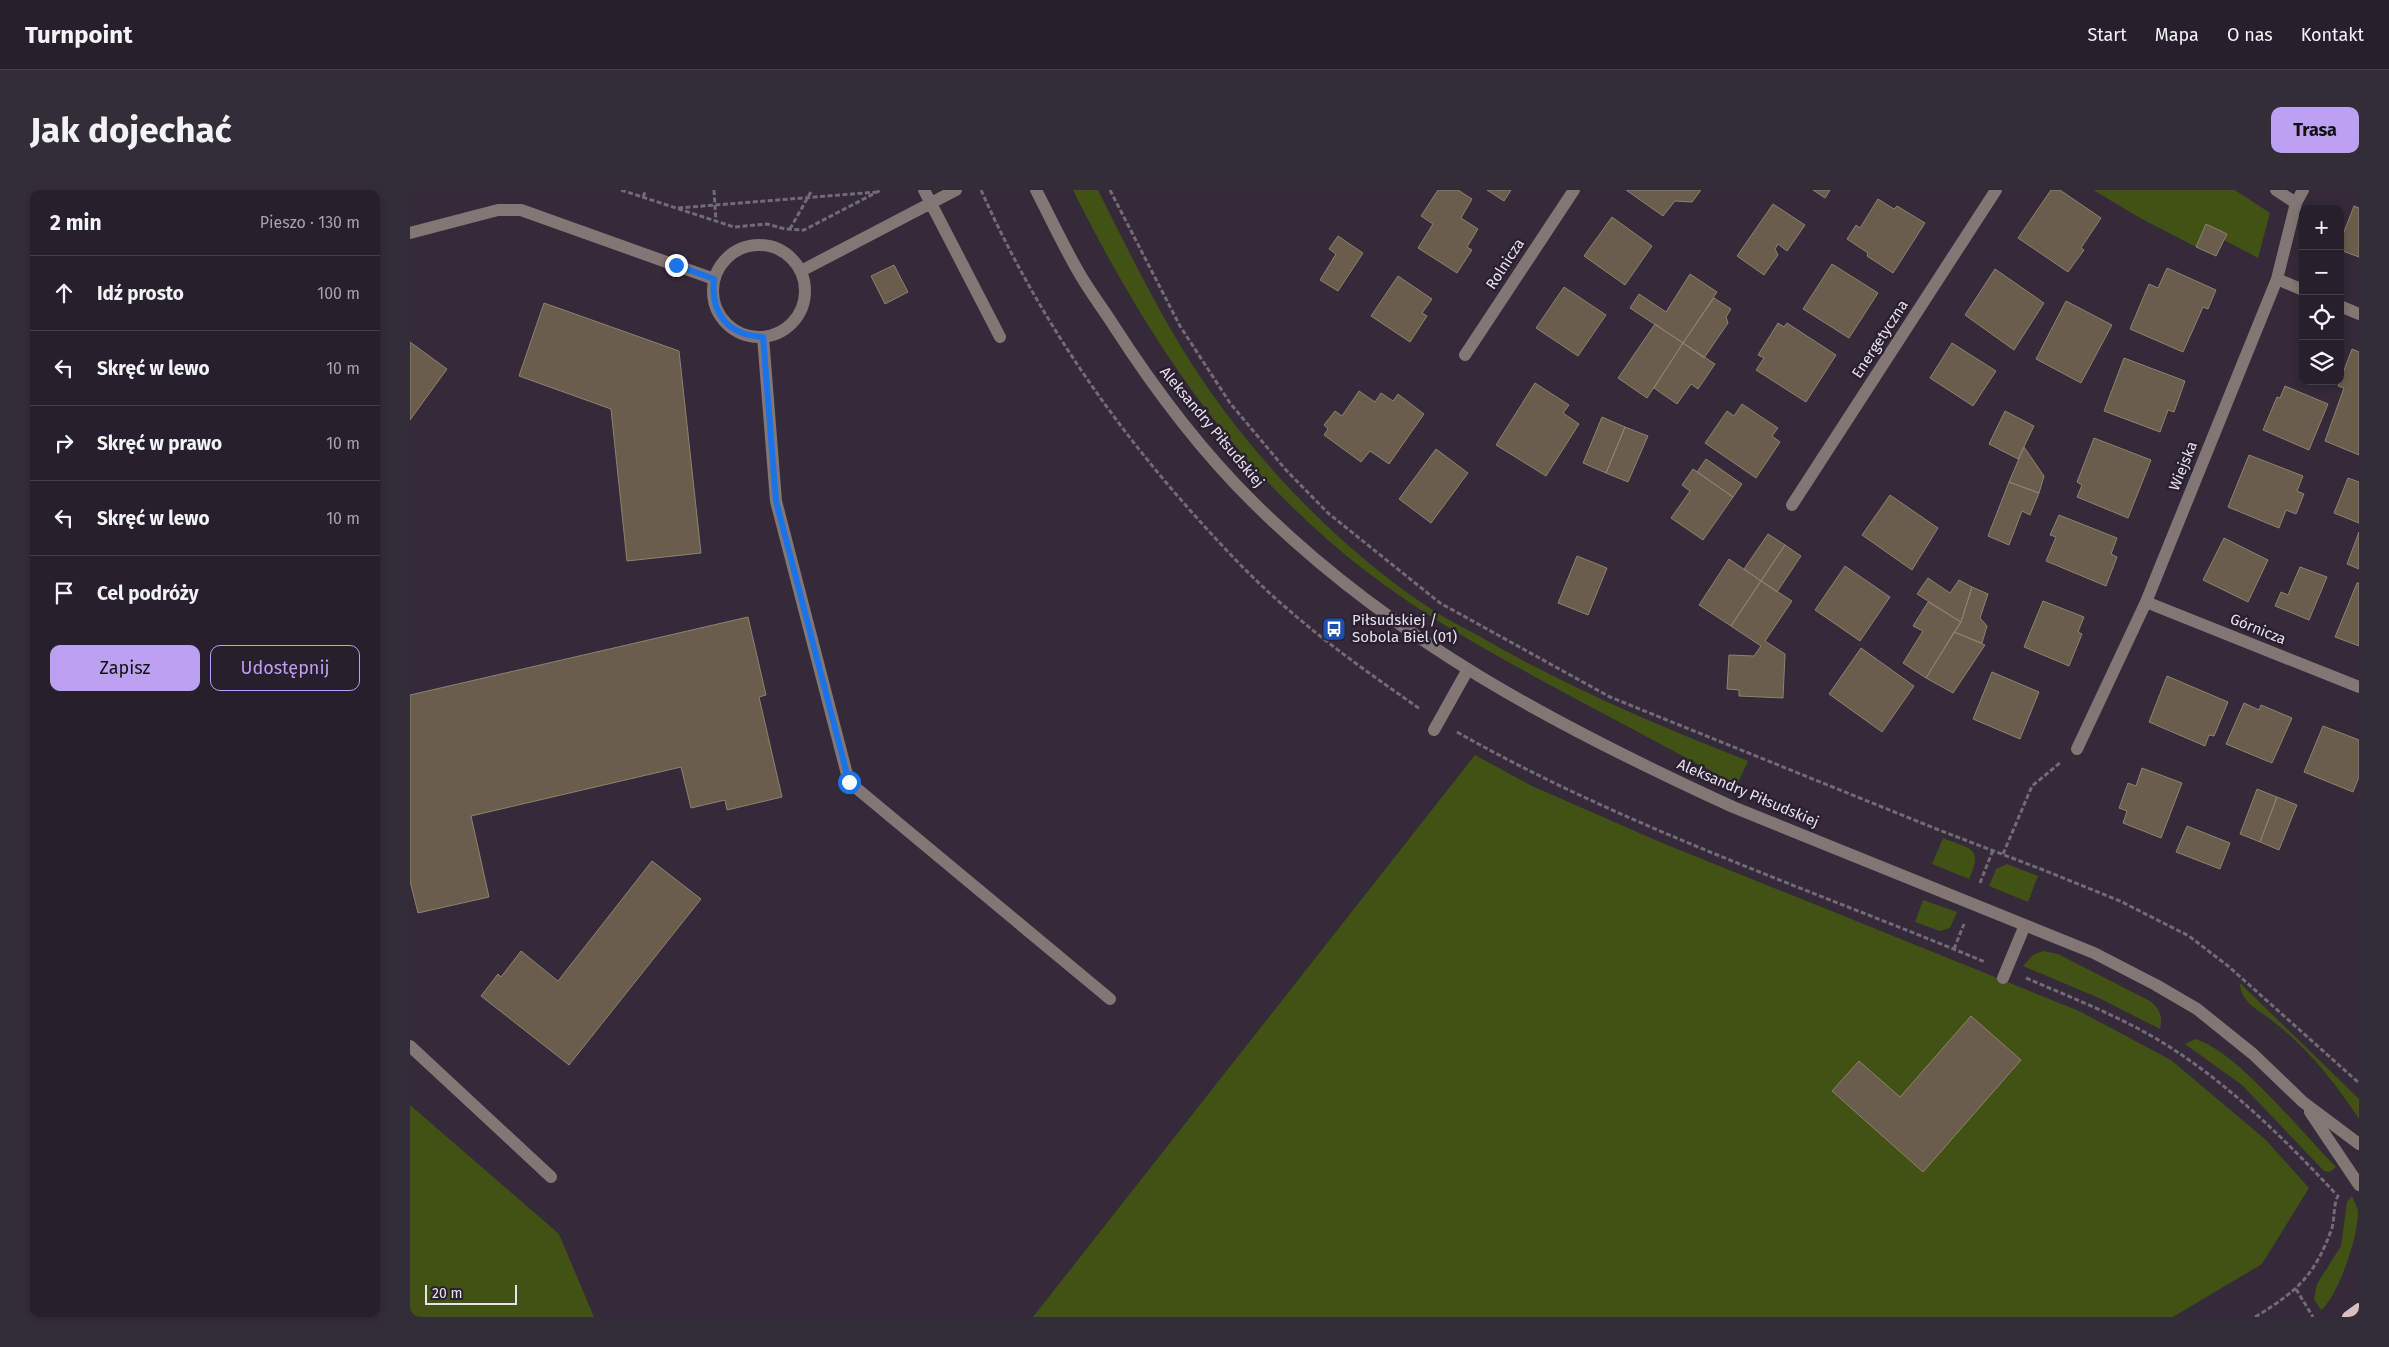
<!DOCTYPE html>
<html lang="pl">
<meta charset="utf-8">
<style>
:root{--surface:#27202c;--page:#332d38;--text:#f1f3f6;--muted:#a4a3a9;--line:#433e48;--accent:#bca0f2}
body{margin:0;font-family:"Fira Sans",sans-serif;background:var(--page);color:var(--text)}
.controls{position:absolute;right:15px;top:15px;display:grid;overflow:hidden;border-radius:10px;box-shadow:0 2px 8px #0003}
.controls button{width:45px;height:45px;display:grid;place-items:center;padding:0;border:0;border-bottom:1px solid var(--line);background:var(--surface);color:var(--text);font:25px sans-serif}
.scale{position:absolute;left:15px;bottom:12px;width:92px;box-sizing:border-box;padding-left:5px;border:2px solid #e8e1ec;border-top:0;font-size:14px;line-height:18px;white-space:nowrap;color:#e8e1ec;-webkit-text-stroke:4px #2a202f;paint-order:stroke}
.stop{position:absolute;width:15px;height:15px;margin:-11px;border:4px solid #1a73e8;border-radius:50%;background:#fff}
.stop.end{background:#1a73e8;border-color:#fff;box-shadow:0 1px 5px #0008}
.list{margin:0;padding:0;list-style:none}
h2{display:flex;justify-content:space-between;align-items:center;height:65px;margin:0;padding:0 20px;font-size:21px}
h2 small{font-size:16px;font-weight:400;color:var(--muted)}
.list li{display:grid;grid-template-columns:32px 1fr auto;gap:15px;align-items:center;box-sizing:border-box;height:75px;padding:0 20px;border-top:1px solid var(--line)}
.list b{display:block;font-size:19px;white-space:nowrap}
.list em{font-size:16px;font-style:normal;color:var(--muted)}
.actions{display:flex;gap:10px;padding:15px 20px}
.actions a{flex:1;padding:11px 0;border:1px solid var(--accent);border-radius:10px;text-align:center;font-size:18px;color:var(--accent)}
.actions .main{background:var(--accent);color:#111}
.icon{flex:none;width:28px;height:28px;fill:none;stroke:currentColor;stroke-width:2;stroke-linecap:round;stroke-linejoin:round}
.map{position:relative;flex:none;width:1949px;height:1127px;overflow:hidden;border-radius:10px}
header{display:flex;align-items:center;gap:30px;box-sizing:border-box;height:70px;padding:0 25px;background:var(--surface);border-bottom:1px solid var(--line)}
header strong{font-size:24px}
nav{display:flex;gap:28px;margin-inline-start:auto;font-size:18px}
.intro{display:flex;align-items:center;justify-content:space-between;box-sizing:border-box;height:120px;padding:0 30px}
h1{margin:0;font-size:35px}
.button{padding:12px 22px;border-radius:10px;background:var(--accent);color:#111;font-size:18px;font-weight:700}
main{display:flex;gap:30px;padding:0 30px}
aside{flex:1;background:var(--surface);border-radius:10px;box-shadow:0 2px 8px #0003}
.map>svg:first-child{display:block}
.green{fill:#425114}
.building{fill:#6a5d4c;stroke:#8f826f}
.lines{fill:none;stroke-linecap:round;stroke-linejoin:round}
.path{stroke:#736a78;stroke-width:3;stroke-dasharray:5 2.5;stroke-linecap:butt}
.minor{stroke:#827775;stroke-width:12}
.major{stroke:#d6bfbc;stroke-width:12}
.route{stroke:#1a73e8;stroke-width:6}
.labels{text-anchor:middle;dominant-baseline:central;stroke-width:5;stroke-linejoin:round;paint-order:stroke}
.street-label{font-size:15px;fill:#e8e1ec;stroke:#2a202f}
.poi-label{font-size:15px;fill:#e8e1ec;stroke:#2a202f;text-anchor:start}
</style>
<header>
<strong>Turnpoint</strong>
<nav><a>Start</a><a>Mapa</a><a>O nas</a><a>Kontakt</a></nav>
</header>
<div class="intro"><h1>Jak dojechać</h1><a class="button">Trasa</a></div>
<main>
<aside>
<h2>2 min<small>Pieszo · 130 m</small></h2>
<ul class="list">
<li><svg class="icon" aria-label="ahead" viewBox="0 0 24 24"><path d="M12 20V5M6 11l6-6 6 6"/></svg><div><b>Idź prosto</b></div><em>100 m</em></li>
<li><svg class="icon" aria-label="left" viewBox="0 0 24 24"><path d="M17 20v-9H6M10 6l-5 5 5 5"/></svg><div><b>Skręć w lewo</b></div><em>10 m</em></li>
<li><svg class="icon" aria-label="right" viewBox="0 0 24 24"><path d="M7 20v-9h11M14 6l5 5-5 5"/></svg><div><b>Skręć w prawo</b></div><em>10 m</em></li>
<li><svg class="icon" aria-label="left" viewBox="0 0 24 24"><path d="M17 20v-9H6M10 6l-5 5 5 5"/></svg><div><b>Skręć w lewo</b></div><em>10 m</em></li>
<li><svg class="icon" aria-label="arrive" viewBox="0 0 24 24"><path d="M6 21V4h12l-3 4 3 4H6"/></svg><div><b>Cel podróży</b></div></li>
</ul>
<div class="actions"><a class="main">Zapisz</a><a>Udostępnij</a></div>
</aside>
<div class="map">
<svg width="1949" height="1127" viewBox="0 0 1949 1127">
<rect width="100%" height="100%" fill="#342a3a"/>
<path class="green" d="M 663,0 L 688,0 C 714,52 740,105 770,155 C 828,252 921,352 1015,415 C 1032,427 1051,436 1069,446 C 1155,496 1245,534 1338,571 L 1327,595 C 1269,564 1211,533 1153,502 C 1085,465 1018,429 957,382 C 824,280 737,148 663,0 Z
M 1683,0 L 1825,0 L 1860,23 L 1848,68 L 1814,50 L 1817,44 L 1796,35 L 1786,57 L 1732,29 Z
M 1065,565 L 1122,596 L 1250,652 L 1669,821 L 1761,870 L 1856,950 L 1899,998 L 1852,1074 L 1763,1127 L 623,1127 Z
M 1533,648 C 1560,659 1574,657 1559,689 L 1522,674 Z
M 1597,674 L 1628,686 L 1618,712 L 1579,696 L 1586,679 Z
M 1513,710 L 1547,722 L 1540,738 L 1530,741 L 1505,732 Z
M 1633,761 L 1648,764 L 1740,811 C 1750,819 1753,827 1750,839 L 1689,808 L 1613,776 L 1623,765 Z
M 1830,793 L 1949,909 L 1949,929 C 1925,892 1896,856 1860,829 C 1847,819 1830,811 1830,793 Z
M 1785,849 C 1827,861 1893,944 1926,977 L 1920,982 L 1914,981 L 1832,895 L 1775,854 Z
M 0,915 L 149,1044 L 184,1127 L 0,1127 Z
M 1942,1006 C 1944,1011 1947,1016 1948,1021 C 1949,1043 1929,1106 1911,1120 L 1904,1109 L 1907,1094 L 1931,1056 L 1937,1012 Z"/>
<path class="building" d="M 1028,0 L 1048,0 L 1062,9 L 1051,28 L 1068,39 L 1057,57 L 1062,60 L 1047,83 L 1008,58 L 1023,34 L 1011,26 Z
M 1077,0 L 1101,0 L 1094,11 Z
M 1216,0 L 1291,0 L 1282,12 L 1265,11 L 1253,26 Z
M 1403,0 L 1420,0 L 1415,8 Z
M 1641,0 L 1650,0 L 1691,28 L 1671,58 L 1674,60 L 1658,82 L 1608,48 Z
M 1468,9 L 1484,19 L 1487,16 L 1515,33 L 1483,83 L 1457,66 L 1458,63 L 1437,49 L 1446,35 L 1450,38 Z
M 1363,14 L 1395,35 L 1377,61 L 1368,54 L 1365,59 L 1368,65 L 1354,85 L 1327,66 Z
M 1944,16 L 1949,18 L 1949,67 L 1930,60 L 1930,52 Z
M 1202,27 L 1242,56 L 1215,95 L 1174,66 Z
M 1796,34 L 1817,44 L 1806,66 L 1786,57 Z
M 928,46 L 953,63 L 928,101 L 910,90 L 926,64 L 919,59 Z
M 1422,74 L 1468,103 L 1439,148 L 1393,119 Z
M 484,75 L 498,102 L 475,114 L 461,86 Z
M 1757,78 L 1806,100 L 1798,119 L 1793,117 L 1773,162 L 1720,139 L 1739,94 L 1748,98 Z
M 1585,79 L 1634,113 L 1604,160 L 1555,125 Z
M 1280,84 L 1307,102 L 1273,153 L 1220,118 L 1229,104 L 1256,122 Z
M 988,86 L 1022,109 L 1012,123 L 1017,126 L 1000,152 L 961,126 Z
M 1154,97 L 1196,125 L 1168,166 L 1126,138 Z
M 1304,108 L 1321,119 L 1316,127 L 1318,133 L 1294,168 L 1273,153 Z
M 1656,111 L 1702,135 L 1671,193 L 1626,169 Z
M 134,113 L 269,161 L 291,363 L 217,371 L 201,219 L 109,186 Z
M 1368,133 L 1374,137 L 1377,133 L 1426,165 L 1396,212 L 1346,180 L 1354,168 L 1348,165 Z
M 1245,134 L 1273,153 L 1237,208 L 1208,188 Z
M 0,152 L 37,179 L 0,230 Z
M 1273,153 L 1305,174 L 1288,199 L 1281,194 L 1267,214 L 1244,198 Z
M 1542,153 L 1586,181 L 1563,216 L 1520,188 Z
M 1942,159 L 1949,162 L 1949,265 L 1915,251 L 1934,198 L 1928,196 Z
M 1714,168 L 1775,191 L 1764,222 L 1758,220 L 1750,242 L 1694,221 Z
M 1125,193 L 1159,215 L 1153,223 L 1169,234 L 1136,286 L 1086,255 Z
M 1875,196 L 1918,214 L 1899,260 L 1853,240 L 1867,207 L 1870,208 Z
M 949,201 L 965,212 L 971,203 L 983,211 L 988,204 L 1014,224 L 979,274 L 960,261 L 951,272 L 914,245 L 918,239 L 914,235 L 925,221 L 932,226 Z
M 1332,214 L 1368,238 L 1362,246 L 1370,252 L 1346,288 L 1295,253 L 1317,221 L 1324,226 Z
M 1595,221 L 1624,236 L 1608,269 L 1579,254 Z
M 1192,227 L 1215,237 L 1196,283 L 1173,273 Z
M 1215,237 L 1238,246 L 1218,292 L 1196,283 Z
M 1684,248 L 1741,270 L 1718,328 L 1667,307 L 1672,295 L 1667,292 Z
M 1614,257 L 1634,286 L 1629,303 L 1599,292 Z
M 1026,259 L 1058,283 L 1021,333 L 989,309 Z
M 1839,265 L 1893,286 L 1887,301 L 1894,304 L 1886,324 L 1876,320 L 1869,338 L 1818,317 Z
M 1296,269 L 1332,294 L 1323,307 L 1287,282 Z
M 1283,279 L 1323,307 L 1293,350 L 1261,328 L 1280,301 L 1272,295 Z
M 1938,288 L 1949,292 L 1949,333 L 1924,323 Z
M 1599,292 L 1629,303 L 1620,325 L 1612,321 L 1599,355 L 1578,346 Z
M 1480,305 L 1528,338 L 1502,380 L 1452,345 Z
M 1649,325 L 1707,348 L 1701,364 L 1707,367 L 1696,396 L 1636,371 L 1646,347 L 1640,345 Z
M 1949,342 L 1949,379 L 1937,374 Z
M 1358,344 L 1375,355 L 1351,391 L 1334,379 Z
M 1814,348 L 1858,370 L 1838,412 L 1793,390 Z
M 1375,355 L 1391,366 L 1367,402 L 1351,391 Z
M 1167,366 L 1197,378 L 1178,425 L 1148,413 Z
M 1319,369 L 1351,391 L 1321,436 L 1289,415 Z
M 1435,376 L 1480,407 L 1450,451 L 1405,420 Z
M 1890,377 L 1917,387 L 1899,430 L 1865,416 L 1871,402 L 1878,405 Z
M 1518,388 L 1540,403 L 1549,390 L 1562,397 L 1551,432 L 1507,404 Z
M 1351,391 L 1382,411 L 1355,451 L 1375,464 L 1373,508 L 1329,506 L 1329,500 L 1317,499 L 1319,465 L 1344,466 L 1351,456 L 1321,436 Z
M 1947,393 L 1949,393 L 1949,456 L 1925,447 Z
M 1562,397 L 1578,404 L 1570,428 L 1577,436 L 1572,453 L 1544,442 L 1551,432 Z
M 1633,411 L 1674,427 L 1668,442 L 1672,444 L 1659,476 L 1614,457 Z
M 1518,412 L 1551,432 L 1516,488 L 1493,473 L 1513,441 L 1503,436 Z
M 338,427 L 356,505 L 349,507 L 372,607 L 317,620 L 315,610 L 281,618 L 271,577 L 61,626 L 79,707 L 8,723 L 0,691 L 0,505 Z
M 1544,442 L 1575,455 L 1543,503 L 1516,488 Z
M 1451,458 L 1504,496 L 1472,542 L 1419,504 Z
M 1582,482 L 1629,502 L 1610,549 L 1563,529 Z
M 1757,486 L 1818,512 L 1804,546 L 1799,545 L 1795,556 L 1739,532 Z
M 1834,513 L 1849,520 L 1851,515 L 1882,528 L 1862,573 L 1816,554 Z
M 1913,536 L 1949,550 L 1949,587 L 1943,602 L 1894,582 Z
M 1732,578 L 1772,593 L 1751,648 L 1713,633 L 1717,621 L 1709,618 L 1718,593 L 1726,596 Z
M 1847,599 L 1867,607 L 1850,652 L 1830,644 Z
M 1867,607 L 1887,615 L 1869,660 L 1850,652 Z
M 1777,636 L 1820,653 L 1810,679 L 1766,662 Z
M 242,671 L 291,709 L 159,875 L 71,806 L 88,784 L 91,787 L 111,761 L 148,791 Z
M 1561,826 L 1611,870 L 1513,982 L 1422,901 L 1449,871 L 1490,907 Z"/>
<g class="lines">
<path class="path" d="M 211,0 L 324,37 L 357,34 L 375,39 L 394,40 L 471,0
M 304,0 L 306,32
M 571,0 C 623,117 694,223 779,319 C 811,355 843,390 880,421 C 921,457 966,488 1010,519
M 700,0 L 770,136 L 820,213 L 876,280 L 918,323 L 1030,413 L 1200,507 L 1529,640 L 1636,681 L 1710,711 L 1779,746 L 1818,776 L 1949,893
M 233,7 L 236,0
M 268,18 L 467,2 L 466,0
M 380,39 L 402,0
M 1047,542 C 1212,636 1400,699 1575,772
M 1593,664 L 1622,596 L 1651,572
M 1570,693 L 1583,660
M 1544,759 L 1554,734
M 1616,788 C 1653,804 1691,819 1727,838 C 1803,878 1867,941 1925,1003
M 1886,1099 L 1903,1127
M 1845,1127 C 1888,1101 1905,1085 1922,1038 C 1925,1027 1923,1013 1929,1004"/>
<path class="minor" d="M 514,0 L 590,147
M 626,0 C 640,27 653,55 668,81 C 678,99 691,116 702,133 C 743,197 790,260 844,313 C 982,450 1148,537 1323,617 L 1684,763 L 1746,795 L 1787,819 L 1843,864 L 1893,912 L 1949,954
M 1866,0 L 1886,13
M 0,43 L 88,20 L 111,20 L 304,89
M303 101a46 46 0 1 1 92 0a46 46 0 1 1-92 0Z
M 391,81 L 546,0
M 1867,89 L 1893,100
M 1930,116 L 1949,124
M 353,147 L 366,311 L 439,592 L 700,809
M 1055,165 L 1164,0
M 1382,315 L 1586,0
M 1736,412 L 1949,497
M 1024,540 L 1057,481
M 1667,559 L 1736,412 L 1867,89 L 1886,13 L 1893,0
M 1593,788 L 1615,735
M 0,856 L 141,987
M 1900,922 L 1949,995"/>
<path class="major" d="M 1938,1127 L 1949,1119"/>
</g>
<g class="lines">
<path class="route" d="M 266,75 L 304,89 C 300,124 318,145 353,147 L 366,311 L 439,592"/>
</g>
<defs>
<g id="bus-square" transform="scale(1.25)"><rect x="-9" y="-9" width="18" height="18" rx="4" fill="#1a4fb4" stroke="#2a202f"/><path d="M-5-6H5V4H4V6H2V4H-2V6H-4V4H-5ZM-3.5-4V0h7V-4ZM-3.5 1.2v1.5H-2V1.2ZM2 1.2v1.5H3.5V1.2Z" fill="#fff"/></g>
</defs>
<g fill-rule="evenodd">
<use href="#bus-square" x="924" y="439"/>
</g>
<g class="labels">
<g class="street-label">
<text transform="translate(1095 74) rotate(-57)">Rolnicza</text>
<text transform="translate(1470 149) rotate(-57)">Energetyczna</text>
<text transform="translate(802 237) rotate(50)">Aleksandry Piłsudskiej</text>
<text transform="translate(1773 276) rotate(-68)">Wiejska</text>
<text transform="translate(1848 439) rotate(22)">Górnicza</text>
<text transform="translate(1338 603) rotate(23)">Aleksandry Piłsudskiej</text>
</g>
<g class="poi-label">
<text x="942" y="430">Piłsudskiej /<tspan x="942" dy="17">Sobola Biel (01)</tspan></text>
</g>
</g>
</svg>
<div class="controls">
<button>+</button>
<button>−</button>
<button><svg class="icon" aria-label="locate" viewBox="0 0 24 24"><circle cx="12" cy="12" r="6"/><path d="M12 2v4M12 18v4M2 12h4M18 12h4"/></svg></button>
<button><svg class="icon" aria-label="layers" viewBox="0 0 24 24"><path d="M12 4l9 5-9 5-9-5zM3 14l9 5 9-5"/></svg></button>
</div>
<div class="scale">20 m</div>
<div class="stop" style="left:439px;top:592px"></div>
<div class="stop end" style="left:266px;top:75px"></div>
</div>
</main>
